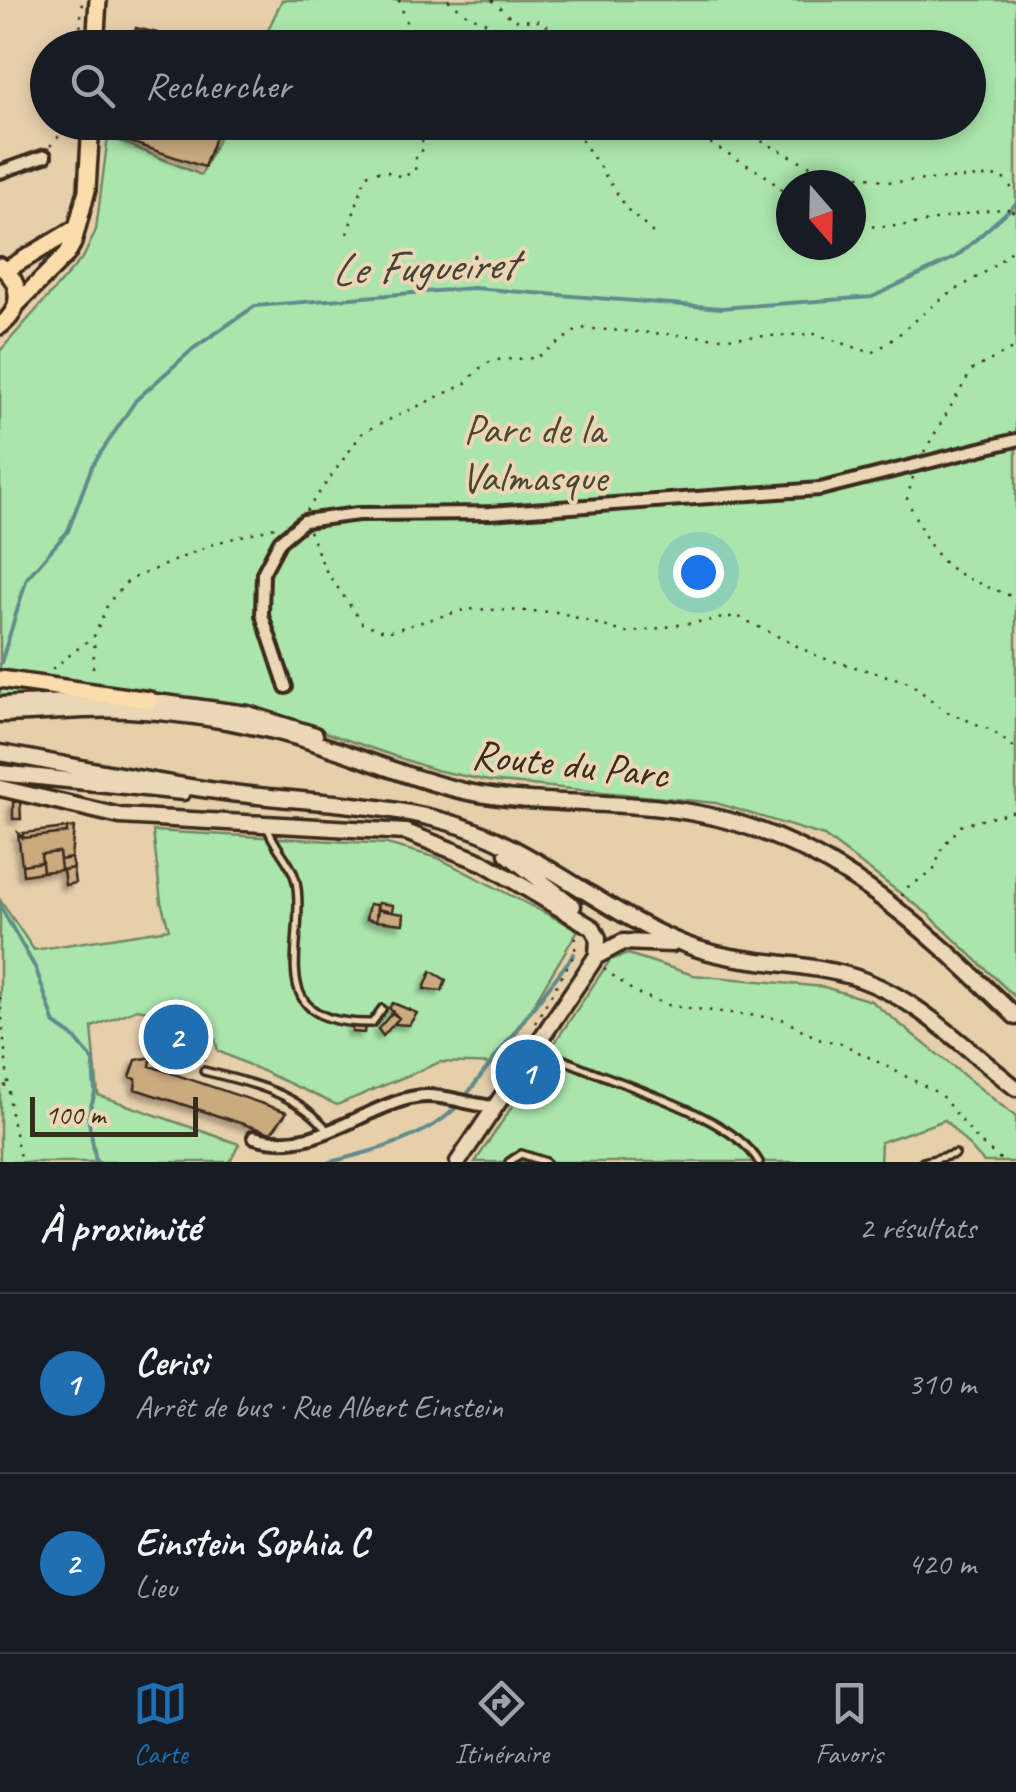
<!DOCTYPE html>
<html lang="fr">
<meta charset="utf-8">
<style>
:root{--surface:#171b24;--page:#20242c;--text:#f1f3f6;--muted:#9ea1a6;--line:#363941;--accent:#1f6fb2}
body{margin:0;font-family:Caveat,sans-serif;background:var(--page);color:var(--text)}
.compass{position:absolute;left:776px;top:170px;width:90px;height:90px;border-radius:50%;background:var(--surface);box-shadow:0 5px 15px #0003;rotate:160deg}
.scale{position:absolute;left:30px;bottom:25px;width:168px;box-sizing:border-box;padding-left:10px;border:5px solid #3b2a1e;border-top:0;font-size:28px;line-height:35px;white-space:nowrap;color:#3b2a1e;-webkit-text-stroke:8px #ebd7b5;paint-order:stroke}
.you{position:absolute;left:698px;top:572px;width:35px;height:35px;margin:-25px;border:8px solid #fff;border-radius:50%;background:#1a73e8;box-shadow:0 0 0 15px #1a73e833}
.badge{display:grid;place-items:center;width:65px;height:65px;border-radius:50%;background:var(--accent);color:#fff;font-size:32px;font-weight:700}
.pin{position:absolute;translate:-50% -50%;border:5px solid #fff;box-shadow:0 2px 10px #0006}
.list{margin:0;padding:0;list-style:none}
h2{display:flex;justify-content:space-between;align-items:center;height:130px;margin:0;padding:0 40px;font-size:42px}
h2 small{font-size:32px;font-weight:400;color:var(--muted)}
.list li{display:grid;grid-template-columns:65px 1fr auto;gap:30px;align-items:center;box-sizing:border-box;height:180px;padding:0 40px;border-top:2px solid var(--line)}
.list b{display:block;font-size:38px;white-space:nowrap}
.list p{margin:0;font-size:32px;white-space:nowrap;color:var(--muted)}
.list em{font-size:32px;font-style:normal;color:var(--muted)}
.icon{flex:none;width:55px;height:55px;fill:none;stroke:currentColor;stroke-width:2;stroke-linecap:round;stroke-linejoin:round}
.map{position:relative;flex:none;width:1016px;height:1162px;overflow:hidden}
.search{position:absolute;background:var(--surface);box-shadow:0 5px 15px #0003;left:30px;right:30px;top:30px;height:110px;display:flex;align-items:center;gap:25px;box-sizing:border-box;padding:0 35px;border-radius:55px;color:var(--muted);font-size:38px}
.sheet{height:490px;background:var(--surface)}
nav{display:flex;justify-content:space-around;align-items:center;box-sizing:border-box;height:140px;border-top:2px solid var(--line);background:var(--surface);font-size:28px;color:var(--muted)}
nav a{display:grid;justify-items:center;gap:5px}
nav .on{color:var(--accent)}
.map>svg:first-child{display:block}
.green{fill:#aae6ac;stroke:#728865;stroke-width:2.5;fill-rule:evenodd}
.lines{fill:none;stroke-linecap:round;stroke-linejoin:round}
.stream{stroke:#628c8c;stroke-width:4}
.building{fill:#caaa7f;stroke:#3b2a1e;stroke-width:2.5;filter:url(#shadow)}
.lane-casing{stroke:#3b2a1e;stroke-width:12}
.street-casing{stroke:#3b2a1e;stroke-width:18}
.secondary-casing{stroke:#3b2a1e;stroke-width:21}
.primary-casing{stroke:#3b2a1e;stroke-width:22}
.path{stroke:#3b2a1e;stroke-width:2.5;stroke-dasharray:2.5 8;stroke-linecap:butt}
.lane{stroke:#ebd7b5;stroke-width:5}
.street{stroke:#ebd7b5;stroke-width:10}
.secondary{stroke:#ebd7b5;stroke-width:14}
.primary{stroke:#faddab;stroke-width:15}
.labels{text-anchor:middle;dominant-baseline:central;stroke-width:8;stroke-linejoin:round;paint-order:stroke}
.park-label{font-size:42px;fill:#4c4633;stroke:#ebd7b5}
.street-label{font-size:42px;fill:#3b2a1e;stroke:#ebd7b5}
.water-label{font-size:45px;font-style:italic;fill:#454239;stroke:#ebd7b5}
</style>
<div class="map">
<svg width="1016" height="1162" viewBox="0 0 1016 1162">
<defs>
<filter id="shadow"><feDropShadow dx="-4.5" dy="4.5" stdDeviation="2.5" flood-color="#0004"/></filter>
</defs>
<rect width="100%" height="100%" fill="#e6cfab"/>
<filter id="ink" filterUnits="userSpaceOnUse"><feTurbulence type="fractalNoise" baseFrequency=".01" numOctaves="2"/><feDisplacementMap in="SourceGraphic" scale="20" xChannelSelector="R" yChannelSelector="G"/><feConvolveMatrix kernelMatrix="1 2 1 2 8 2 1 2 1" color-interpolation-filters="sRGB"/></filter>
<g filter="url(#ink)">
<path class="green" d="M 282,0 L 1016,0 L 1016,998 L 928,914 L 824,836 L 716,803 L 488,781 L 435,770 L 295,722 L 194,697 L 0,699 L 0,351 L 84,256 L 96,230 L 108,136 L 201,175 L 226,123 L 968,122 L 968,48 L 260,47 ZM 791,185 L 851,185 L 851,245 L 791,245 Z
M 153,831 L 387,844 L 438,858 L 578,930 L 498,1064 L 440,1062 L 337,1105 L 218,1051 L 211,1022 L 137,1009 L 92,1027 L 98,1095 L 239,1144 L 230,1162 L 0,1162 L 0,900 L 34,950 L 169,929 L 161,902 Z
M 628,954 L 693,975 L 824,987 L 871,1001 L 1016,1117 L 1016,1162 L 984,1162 L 945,1120 L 881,1142 L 880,1162 L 475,1162 L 610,960 Z"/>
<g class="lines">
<path class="stream" d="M 1,663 L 27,578 L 68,531 L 92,466 L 136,400 L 194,348 L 255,306 L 473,288 L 721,308 L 872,297 L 956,257 L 1016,204
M 0,906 L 36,969 L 55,1024 L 75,1038 L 93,1060 L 95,1093 L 88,1116 L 96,1162
M 465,1097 L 574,954
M 330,1162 C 371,1152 431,1137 459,1104"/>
</g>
<path class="building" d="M 136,28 L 157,33 L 153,48 L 132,48 Z
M 114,122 L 133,122 L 128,137 L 117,134 Z
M 133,122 L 221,122 L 204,167 L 127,141 Z
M 20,801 L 21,819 L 13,819 L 13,802 Z
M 74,827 L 71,858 L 60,860 L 59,852 L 41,854 L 42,862 L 22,865 L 18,833 L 23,838 L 67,833 L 67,828 Z
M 67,828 L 67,833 L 23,838 L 23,833 Z
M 59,852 L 61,870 L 43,872 L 41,854 Z
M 71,858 L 73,868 L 61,870 L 60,860 Z
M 42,862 L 43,872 L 23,875 L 22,865 Z
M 73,868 L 75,883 L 65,885 L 63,870 Z
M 378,903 L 393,905 L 392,912 L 377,909 Z
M 369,904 L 377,905 L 376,921 L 366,919 Z
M 378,910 L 404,914 L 403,924 L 376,921 Z
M 431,971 L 446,980 L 442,991 L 424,989 Z
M 393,1003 L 417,1013 L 409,1025 L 394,1024 L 399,1018 L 389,1008 Z
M 392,1013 L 399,1018 L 383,1036 L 378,1029 Z
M 154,1021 L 203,1035 L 204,1059 L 153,1043 L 148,1040 Z
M 352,1024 L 365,1026 L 364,1033 L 352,1032 Z
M 152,1057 L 150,1066 L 287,1112 L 271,1133 L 135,1089 L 136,1079 L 130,1077 L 136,1060 Z"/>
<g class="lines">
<g class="lane-casing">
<path id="lane" d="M 267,826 C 274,849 295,864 297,888 C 305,950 262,1025 372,1023 L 382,1009
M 539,1048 C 596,1080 728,1109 759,1162
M 204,1071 C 249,1082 299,1093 328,1131
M 509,1162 L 521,1154 L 546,1162
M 923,1162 L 955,1154"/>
</g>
<g class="street-casing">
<path id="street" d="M 0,172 L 45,156
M 286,687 L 262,615 L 263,573 L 280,541 L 304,521 L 358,514 L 490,513 L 820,489 L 1016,440
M 254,1137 C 313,1155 357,1111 410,1098 C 440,1091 466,1105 495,1107"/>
</g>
<g class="secondary-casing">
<path id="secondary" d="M 141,700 L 248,714 L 315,735
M 0,705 L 114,700
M 0,714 C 43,714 87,707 129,710 C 173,712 222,719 265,729 C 334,744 399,777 468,792 C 543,807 620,799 695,813 C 829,837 922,926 1016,1017
M 0,753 C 74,766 149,782 224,792 C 311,804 410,801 492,838 C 559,869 615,917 684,944 C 737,965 794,960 847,975 C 913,993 963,1047 1016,1088
M 0,773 L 183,792
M 0,788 L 120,816 L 406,832 L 484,863 L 593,928 L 598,938 L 597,956
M 507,854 L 573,906
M 597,956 L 623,942 L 672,944
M 458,1162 L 600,951"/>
</g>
<g class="primary-casing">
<path id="primary" d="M 95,48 L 98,0
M 0,266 C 23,283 23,309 0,326
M 6,270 L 73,230
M 17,304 L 67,254 L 73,243 L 87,190 L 91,122
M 0,679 L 149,700"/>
</g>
<path class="path" d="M 399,0 L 415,48
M 448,0 L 467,14 L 541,48
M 492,0 L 513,20 L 540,21 L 580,48
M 79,48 L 82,0
M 570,122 L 628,210 L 653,233
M 674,122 L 766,176 L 791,198
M 724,122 L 832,177 L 864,176 L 891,182 L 1001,176 L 1016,193
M 50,146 L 72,122
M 1012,210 L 1016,218
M 851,224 C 914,235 955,208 1016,209
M 347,234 L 366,175 L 382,170 L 402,177 L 415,171 L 416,155 L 424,149 L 418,122
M 924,452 L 972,370 L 1016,347
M 913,477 L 907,499 C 940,572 945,570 1016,598
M 306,511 L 363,432 L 465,384 L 482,366 L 494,360 L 536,358 L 580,328 L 721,338 L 815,334 L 872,353 C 896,339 913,322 934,305 C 960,284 996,272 1016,244
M 309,531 L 325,569 L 362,623 L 387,632 L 467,609 L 558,612 L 627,633 L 737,616 L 819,657 L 909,682 L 945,711 L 991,730 L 1016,749
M 93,668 L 95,637
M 52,669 L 95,635 L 108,603 L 129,580 L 216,543 L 282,525
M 1016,850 L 1016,856
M 902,896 L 906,888 L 933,872 L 943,846 L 962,825 L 1016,811
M 604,969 L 636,993 L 671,1006 L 782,1019 L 821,1040 L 841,1043 L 940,1094 L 979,1142 L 1004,1162
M 0,997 L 11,1114 L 21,1162
M 535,1023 L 575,953 L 576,933
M 0,1075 L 8,1092"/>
<use href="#lane" class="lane"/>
<use href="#street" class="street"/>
<use href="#secondary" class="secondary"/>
<use href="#primary" class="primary"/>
</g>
</g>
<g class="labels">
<g class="park-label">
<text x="534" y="429">Parc de la<tspan x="534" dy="48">Valmasque</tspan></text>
</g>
<g class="street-label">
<text transform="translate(570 764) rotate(6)">Route du Parc</text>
</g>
<g class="water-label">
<text transform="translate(423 267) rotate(-2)">Le Fugueiret</text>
</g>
</g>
</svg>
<svg class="compass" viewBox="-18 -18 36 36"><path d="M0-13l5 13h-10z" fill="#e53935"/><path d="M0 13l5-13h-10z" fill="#9ea1a6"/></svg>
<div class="scale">100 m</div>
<div class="you"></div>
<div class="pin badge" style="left:528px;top:1072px">1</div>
<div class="pin badge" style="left:176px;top:1037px">2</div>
<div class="search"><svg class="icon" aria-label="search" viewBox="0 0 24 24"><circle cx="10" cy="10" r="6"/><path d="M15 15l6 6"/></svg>Rechercher</div>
</div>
<section class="sheet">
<h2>À proximité<small>2 résultats</small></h2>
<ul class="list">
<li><span class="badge">1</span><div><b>Cerisi</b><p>Arrêt de bus · Rue Albert Einstein</p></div><em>310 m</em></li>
<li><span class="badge">2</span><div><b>Einstein Sophia C</b><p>Lieu</p></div><em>420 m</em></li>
</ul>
</section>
<nav>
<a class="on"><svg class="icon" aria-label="map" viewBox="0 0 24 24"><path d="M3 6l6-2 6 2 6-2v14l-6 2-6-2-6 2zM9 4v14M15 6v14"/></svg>Carte</a>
<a><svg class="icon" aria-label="directions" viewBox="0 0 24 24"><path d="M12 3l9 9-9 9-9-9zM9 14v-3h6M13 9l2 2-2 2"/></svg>Itinéraire</a>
<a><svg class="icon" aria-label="saved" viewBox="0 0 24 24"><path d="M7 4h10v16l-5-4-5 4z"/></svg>Favoris</a>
</nav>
